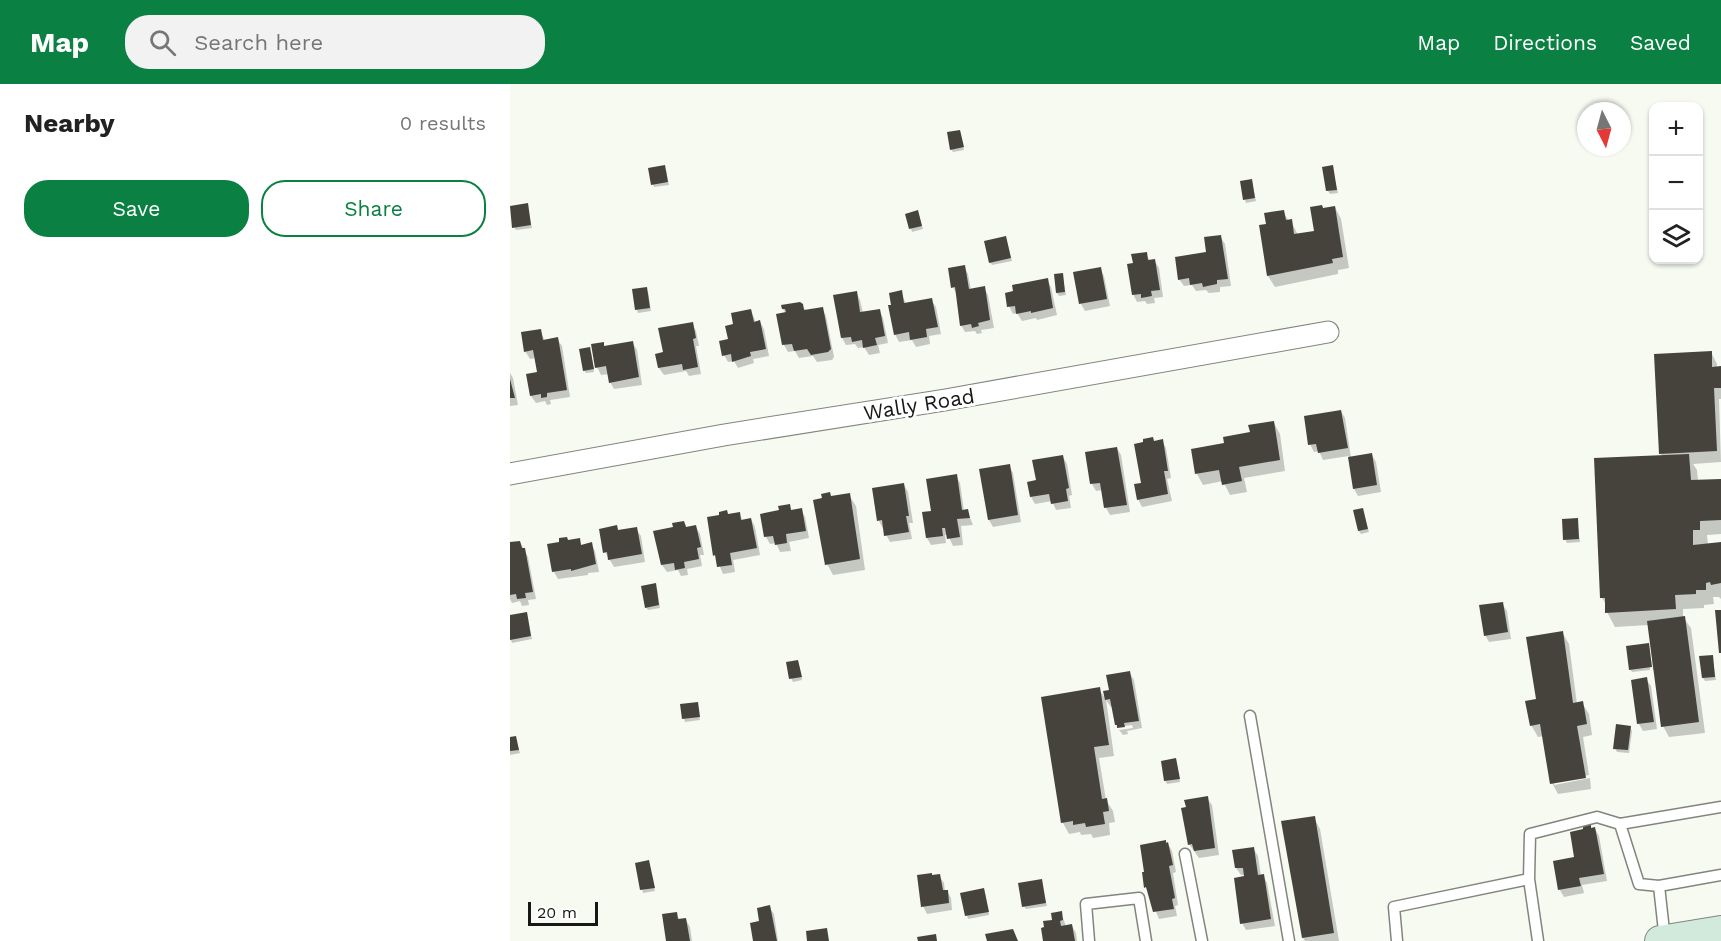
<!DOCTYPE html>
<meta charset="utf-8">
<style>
:root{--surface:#fff;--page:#f2f2f2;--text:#222;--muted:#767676;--line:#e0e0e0;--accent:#0b8043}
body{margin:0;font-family:"Work Sans",sans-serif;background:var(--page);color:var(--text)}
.controls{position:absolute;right:18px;top:18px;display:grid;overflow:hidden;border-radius:12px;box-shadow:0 2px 4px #0004}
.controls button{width:54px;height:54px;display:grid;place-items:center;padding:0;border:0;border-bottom:2px solid var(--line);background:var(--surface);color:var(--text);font:30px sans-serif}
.compass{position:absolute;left:1067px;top:18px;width:54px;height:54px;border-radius:50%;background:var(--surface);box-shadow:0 2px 4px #0004;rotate:174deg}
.scale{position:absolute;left:18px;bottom:15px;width:70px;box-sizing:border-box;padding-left:6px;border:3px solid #171815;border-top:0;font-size:16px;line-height:21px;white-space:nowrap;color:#171815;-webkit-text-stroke:4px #fff;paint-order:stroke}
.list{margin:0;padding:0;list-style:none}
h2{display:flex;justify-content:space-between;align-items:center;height:78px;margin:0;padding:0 24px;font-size:26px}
h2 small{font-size:20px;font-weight:400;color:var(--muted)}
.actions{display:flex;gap:12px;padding:18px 24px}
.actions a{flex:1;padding:14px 0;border:2px solid var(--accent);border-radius:24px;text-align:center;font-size:21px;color:var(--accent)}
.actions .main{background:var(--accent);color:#fff}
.icon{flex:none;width:33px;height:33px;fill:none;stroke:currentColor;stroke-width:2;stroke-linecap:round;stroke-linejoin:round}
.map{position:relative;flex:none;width:1211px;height:857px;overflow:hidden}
header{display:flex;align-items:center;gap:36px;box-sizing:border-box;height:84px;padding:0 30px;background:var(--accent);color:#fff}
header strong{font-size:28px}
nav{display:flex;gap:33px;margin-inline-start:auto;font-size:21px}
.search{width:420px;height:54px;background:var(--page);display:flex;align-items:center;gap:15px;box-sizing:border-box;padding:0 21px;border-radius:24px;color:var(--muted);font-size:22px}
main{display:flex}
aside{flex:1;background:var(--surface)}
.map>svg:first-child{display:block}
.shadow{fill:#0003}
.building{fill:#45433c}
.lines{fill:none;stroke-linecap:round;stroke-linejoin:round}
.lane-casing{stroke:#82857d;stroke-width:13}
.street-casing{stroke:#82857d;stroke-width:23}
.secondary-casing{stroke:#82857d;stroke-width:32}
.lane{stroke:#fff;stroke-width:10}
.street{stroke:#fff;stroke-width:21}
.secondary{stroke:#d1eadc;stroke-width:30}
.labels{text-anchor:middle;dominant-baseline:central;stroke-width:6;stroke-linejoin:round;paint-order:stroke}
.street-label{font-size:21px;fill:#171815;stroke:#fff}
</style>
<header>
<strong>Map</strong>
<div class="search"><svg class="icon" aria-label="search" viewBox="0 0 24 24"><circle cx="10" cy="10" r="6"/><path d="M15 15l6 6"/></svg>Search here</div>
<nav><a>Map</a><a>Directions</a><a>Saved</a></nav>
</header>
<main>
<aside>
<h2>Nearby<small>0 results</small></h2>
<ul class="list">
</ul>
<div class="actions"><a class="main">Save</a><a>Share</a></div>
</aside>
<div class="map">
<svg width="1211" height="857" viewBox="0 0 1211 857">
<rect width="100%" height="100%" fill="#f6faf1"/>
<path class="shadow" d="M 450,47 L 454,66 L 443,68 L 441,65 Z
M 822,83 L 828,109 L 820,110 L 818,107 Z
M 156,86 L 159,101 L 144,103 L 143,100 Z
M 742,97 L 746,117 L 736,119 L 735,116 Z
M 17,121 L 22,144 L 6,146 L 4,143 Z
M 825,123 L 831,135 L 839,184 L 828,186 L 828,190 L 765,203 L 758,192 L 750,143 L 757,141 L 773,128 L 779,137 L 781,137 L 788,151 L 805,148 L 813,125 Z
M 408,128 L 413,145 L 402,148 L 397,131 Z
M 710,152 L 715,160 L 721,202 L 710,203 L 710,208 L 699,209 L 696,206 L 686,207 L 682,201 L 674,202 L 669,195 L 698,169 Z
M 496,154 L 502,177 L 482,181 L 480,178 Z
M 636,170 L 640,177 L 644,176 L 649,184 L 653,213 L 644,214 L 645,219 L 637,220 L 635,217 L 627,218 L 623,210 L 624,180 Z
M 454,183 L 458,190 L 461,206 L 474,204 L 478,211 L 484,244 L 471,246 L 472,249 L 467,250 L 465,247 L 455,248 L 451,241 L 447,211 L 443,203 Z
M 590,185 L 594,192 L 600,222 L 575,227 L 571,220 L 565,190 Z
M 552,190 L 556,211 L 549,212 L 547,209 Z
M 537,196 L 541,203 L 547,231 L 527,236 L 526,234 L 512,237 L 507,229 L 503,230 L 499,222 Z
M 138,207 L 141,227 L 128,229 L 127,226 Z
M 346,208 L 350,216 L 353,229 L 369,226 L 373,234 L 378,259 L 368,261 L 370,269 L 359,271 L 354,263 L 348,264 L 345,260 L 336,261 L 332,254 Z
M 391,208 L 396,220 L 421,216 L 426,223 L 431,250 L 419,252 L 420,260 L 406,263 L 402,256 L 389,258 L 385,250 Z
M 292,221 L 296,227 L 312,224 L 316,232 L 324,273 L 322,276 L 307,278 L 303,272 L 289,274 L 285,267 L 278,268 L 274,261 L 268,231 L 276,230 L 273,225 Z
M 241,226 L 246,239 L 250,238 L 254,245 L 259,272 L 243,275 L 244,279 L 228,284 L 224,277 L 218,278 L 214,271 L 224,242 Z
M 182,240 L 186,247 L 189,262 L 186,262 L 191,290 L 179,292 L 176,287 L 154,291 L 149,284 L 147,271 L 155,269 Z
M 30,246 L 35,257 L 47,255 L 52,262 L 60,313 L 40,316 L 41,320 L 37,321 L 35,317 L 26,319 L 21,312 L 29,289 L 26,274 L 20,275 L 15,267 Z
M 122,258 L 127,266 L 132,301 L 104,305 L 100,298 L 99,290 L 91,291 L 87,283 L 93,260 L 95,263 Z
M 81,268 L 84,288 L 76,289 L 74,286 Z
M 1201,268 L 1207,280 L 1207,284 L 1211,284 L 1211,315 L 1209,315 L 1211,378 L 1183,380 L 1187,386 L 1188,397 L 1211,396 L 1211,450 L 1197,451 L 1198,461 L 1211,460 L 1211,515 L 1209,513 L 1203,513 L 1204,520 L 1194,521 L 1194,524 L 1173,525 L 1173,533 L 1181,544 L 1195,649 L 1159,653 L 1153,642 L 1145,586 L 1143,586 L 1139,541 L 1105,543 L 1097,528 L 1097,522 L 1092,514 L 1152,373 L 1151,370 Z
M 0,289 L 3,294 L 8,321 L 0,322 Z
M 831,327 L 835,334 L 841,374 L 862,371 L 866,378 L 871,408 L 848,412 L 844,405 L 839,372 L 813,376 L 809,367 L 804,368 L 800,360 Z
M 764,339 L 770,350 L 775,387 L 734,394 L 737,408 L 720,411 L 713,397 L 693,401 L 687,390 L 715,360 Z
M 652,357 L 656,364 L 661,394 L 657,395 L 662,417 L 632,423 L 628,415 L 644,358 Z
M 607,364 L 611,371 L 620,428 L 600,431 L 596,424 L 593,406 L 586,407 L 582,400 L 577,369 Z
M 553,373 L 557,380 L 562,411 L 559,412 L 561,424 L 546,426 L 542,417 L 525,420 L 521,413 L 519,399 L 527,397 Z
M 499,382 L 503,389 L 511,438 L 483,443 L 479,436 L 471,387 Z
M 446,392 L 450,399 L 454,427 L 457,426 L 463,441 L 451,442 L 453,461 L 443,462 L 438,451 L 435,451 L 436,459 L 421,461 L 417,454 L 423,428 Z
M 394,401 L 398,408 L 403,439 L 399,439 L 402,455 L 380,458 L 369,437 L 364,405 Z
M 339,411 L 346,422 L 355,486 L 323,491 L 317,480 L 322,414 Z
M 279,422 L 282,427 L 291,426 L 295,433 L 299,454 L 279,458 L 281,467 L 270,468 L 266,459 L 260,460 L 256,453 L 270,428 Z
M 852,425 L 859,448 L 851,450 L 849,447 Z
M 229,429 L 233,437 L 241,435 L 245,443 L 250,471 L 223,476 L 225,488 L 213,490 L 205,471 Z
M 1067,435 L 1070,458 L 1057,459 L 1055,455 Z
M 174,438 L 177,444 L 186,443 L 190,450 L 194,471 L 190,471 L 192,482 L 177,485 L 178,491 L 171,492 L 168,486 L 157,488 L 152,481 L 164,444 Z
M 107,443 L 109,448 L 126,445 L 131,452 L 135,478 L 104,483 L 95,468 Z
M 69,456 L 72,462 L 81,460 L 85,467 L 89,488 L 78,489 L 78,491 L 48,495 L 44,488 L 59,458 Z
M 10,458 L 18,473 L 26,515 L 18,516 L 19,521 L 12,522 L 10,517 L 2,519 L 0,515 L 0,460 Z
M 147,504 L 150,524 L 138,526 L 136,523 Z
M 992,520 L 997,527 L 1001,555 L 979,558 L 975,551 Z
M 17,530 L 22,555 L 2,559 L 0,553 L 0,533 Z
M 1052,548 L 1059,560 L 1067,620 L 1072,619 L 1079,630 L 1082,651 L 1073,653 L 1079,691 L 1044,698 L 1044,701 L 1080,694 L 1081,705 L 1048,710 L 1042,699 L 1034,652 L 1028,653 L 1021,641 L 1027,617 Z
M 1138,562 L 1140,586 L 1122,588 L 1120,585 Z
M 1202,572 L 1206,596 L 1195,597 L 1193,594 Z
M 288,577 L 292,596 L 283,598 L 281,594 Z
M 619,588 L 624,596 L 632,644 L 617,647 L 618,650 L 613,651 L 609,646 L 623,644 L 622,641 L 607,643 L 603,622 L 601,623 L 596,616 L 601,607 Z
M 1136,595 L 1141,602 L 1147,645 L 1133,647 L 1129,640 Z
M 589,605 L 596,616 L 604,672 L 589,674 L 596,716 L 603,727 L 605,738 L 599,739 L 600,751 L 583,754 L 581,750 L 571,751 L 570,748 L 559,750 L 553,739 L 532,614 Z
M 187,619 L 190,636 L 175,638 L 174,634 Z
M 1120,643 L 1122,647 L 1119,669 L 1107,668 L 1105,664 Z
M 5,653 L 10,669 L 0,671 L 0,655 Z
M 666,676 L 670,698 L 657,700 L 655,696 Z
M 697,714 L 702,721 L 709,771 L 689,774 L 679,760 Z
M 804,734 L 810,745 L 829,857 L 795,857 L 793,854 Z
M 1080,742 L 1082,746 L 1085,745 L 1089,752 L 1097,797 L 1072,801 L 1074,809 L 1054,813 L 1050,806 L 1045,778 L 1066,774 L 1075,746 Z
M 658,760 L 662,767 L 666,788 L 663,789 L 668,821 L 665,822 L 667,832 L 649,835 L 636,803 L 633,789 Z
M 743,764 L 748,772 L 751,792 L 753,792 L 757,799 L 765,842 L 736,846 L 732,839 L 736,791 L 731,791 L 726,784 Z
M 139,778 L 145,807 L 133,809 L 127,780 Z
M 429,792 L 434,799 L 435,808 L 437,807 L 441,814 L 442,826 L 417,830 L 413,822 L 422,793 Z
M 531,797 L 537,822 L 516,825 L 514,822 Z
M 475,809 L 479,831 L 458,835 L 452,810 Z
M 259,823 L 264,830 L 268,857 L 244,857 L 251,838 Z
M 166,829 L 170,837 L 176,836 L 180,843 L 182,857 L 158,857 Z
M 551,829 L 556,842 L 562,842 L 566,849 L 567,857 L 534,857 L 544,837 Z"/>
<path class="building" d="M 450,46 L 454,63 L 440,66 L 437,48 Z
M 155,81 L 158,98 L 141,101 L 138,84 Z
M 823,81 L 827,106 L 816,107 L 812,83 Z
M 742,95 L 745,114 L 733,116 L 730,97 Z
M 18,119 L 21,141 L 2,144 L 0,122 Z
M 812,121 L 813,124 L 825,122 L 833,173 L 822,175 L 823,179 L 757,192 L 749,141 L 756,140 L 754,129 L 774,126 L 776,136 L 782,135 L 784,150 L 804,147 L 800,123 Z
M 408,126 L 412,142 L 399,145 L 395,130 Z
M 711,151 L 718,195 L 707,196 L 707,200 L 693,203 L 692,199 L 680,201 L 679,194 L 668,196 L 665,173 L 696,168 L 694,153 Z
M 496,152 L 501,174 L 479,179 L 474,157 Z
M 637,168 L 638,176 L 645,175 L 650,206 L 641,207 L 642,212 L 631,214 L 631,210 L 622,211 L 617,180 L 623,179 L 621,170 Z
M 455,181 L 459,205 L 475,202 L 480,236 L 468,239 L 469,242 L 462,244 L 461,240 L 450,242 L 445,203 L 441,204 L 438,184 Z
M 591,183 L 597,215 L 569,220 L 563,188 Z
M 553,189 L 555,208 L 546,209 L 544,190 Z
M 538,194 L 543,224 L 521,229 L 521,227 L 506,230 L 505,222 L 497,223 L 495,209 L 503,207 L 502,201 Z
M 137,203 L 140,224 L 125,226 L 122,205 Z
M 392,206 L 394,219 L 422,214 L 428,243 L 416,245 L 417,253 L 400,256 L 399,248 L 384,251 L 378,221 L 381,221 L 379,209 Z
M 347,207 L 350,228 L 370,225 L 375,252 L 365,254 L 367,261 L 353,264 L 352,256 L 342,258 L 341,253 L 331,254 L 323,211 Z
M 290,218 L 293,220 L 294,226 L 313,223 L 321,265 L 318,268 L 301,271 L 297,265 L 284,267 L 282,260 L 272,261 L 266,230 L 276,228 L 275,225 L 272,225 L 271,221 Z
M 241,225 L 244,238 L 250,236 L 256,265 L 240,268 L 241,272 L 222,278 L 221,270 L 212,272 L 209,257 L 218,255 L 215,242 L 223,240 L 221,229 Z
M 183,238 L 186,254 L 183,255 L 188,283 L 173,286 L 172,280 L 148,284 L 145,270 L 153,268 L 148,244 Z
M 31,245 L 33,256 L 48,253 L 57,306 L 37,309 L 37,313 L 31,314 L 31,310 L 20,312 L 16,290 L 27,288 L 23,266 L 14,268 L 11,248 Z
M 123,257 L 129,293 L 99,299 L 96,282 L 85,284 L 81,260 L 94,258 L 94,262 Z
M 80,263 L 84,285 L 73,287 L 69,265 Z
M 1202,267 L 1202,283 L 1211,282 L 1211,304 L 1204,304 L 1207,367 L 1149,370 L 1144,270 Z
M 0,295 L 5,314 L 0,314 Z
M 831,326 L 838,364 L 808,369 L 806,360 L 798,361 L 794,332 Z
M 764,337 L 770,376 L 729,383 L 732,397 L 712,401 L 709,386 L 685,390 L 681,365 L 714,359 L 713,353 L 740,348 L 738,341 Z
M 643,353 L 644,357 L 653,355 L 658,387 L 654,387 L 658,410 L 627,416 L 624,400 L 631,399 L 624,360 L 633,358 L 633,355 Z
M 607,363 L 617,421 L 594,424 L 590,399 L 580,400 L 575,368 Z
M 862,369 L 867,401 L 843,405 L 838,373 Z
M 1179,370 L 1181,396 L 1211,395 L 1211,436 L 1190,437 L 1190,446 L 1183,446 L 1183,461 L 1211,458 L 1211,499 L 1201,501 L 1200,498 L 1196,499 L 1196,506 L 1186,506 L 1186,510 L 1165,511 L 1166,525 L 1095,529 L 1095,514 L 1090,514 L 1084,374 Z
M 553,371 L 559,404 L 556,405 L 558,417 L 541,420 L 539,410 L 520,413 L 517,398 L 526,396 L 522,376 Z
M 500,380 L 508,431 L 478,436 L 469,385 Z
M 447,390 L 452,426 L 458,425 L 460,434 L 447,435 L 450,453 L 437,455 L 435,444 L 432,444 L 433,452 L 416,454 L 412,428 L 421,427 L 416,395 Z
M 394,399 L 399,432 L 396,432 L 399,448 L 374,452 L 372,436 L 367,437 L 362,404 Z
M 320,408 L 321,412 L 340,409 L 350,475 L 315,481 L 303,416 L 312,414 L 311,410 Z
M 280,420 L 281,426 L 292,424 L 296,447 L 276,450 L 277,459 L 265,461 L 263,452 L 254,453 L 250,430 L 269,426 L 268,422 Z
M 853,424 L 858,445 L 848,447 L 843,426 Z
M 217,426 L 218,430 L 230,428 L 231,436 L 241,434 L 247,464 L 220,469 L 222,481 L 207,483 L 205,471 L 203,472 L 197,433 L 209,431 L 209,428 Z
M 1068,434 L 1069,455 L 1053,456 L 1052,435 Z
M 174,437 L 176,443 L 186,441 L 191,463 L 187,464 L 189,475 L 174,478 L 175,484 L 165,486 L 164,479 L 151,481 L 143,447 L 163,443 L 162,439 Z
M 107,441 L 108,446 L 127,443 L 132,470 L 98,476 L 97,468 L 93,469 L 89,445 Z
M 57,453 L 58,456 L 70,454 L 71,461 L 82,458 L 86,480 L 61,487 L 61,485 L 42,488 L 37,460 L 49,458 L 49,454 Z
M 10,457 L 12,464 L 15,464 L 23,508 L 15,509 L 16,514 L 7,515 L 6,510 L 0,511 L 0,458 Z
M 146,499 L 149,521 L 135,524 L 131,502 Z
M 993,518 L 998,548 L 974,552 L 969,521 Z
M 1205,526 L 1211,526 L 1211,569 L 1209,569 Z
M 17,528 L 21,552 L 0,556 L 0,531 Z
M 1175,532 L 1189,638 L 1151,643 L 1137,537 Z
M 1053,547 L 1063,619 L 1073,617 L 1077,640 L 1067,642 L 1076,694 L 1040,700 L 1030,640 L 1020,642 L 1015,617 L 1026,615 L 1016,553 Z
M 1139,559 L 1142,583 L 1119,586 L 1116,562 Z
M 1203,571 L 1205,593 L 1192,594 L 1189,572 Z
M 288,576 L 292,593 L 279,595 L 276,578 Z
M 620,587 L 629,637 L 614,639 L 615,643 L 607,644 L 607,641 L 605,641 L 600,615 L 595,616 L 593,607 L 599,606 L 596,591 Z
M 1137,593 L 1144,638 L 1127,640 L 1121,596 Z
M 590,603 L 599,661 L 584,663 L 592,715 L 597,714 L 599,727 L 593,728 L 595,740 L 576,743 L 575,739 L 563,741 L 563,737 L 551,739 L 531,613 Z
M 188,618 L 190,633 L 172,635 L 170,620 Z
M 1106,640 L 1121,642 L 1118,666 L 1103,665 Z
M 6,652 L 9,666 L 0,667 L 0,653 Z
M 666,674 L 670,695 L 654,697 L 651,677 Z
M 698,712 L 705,764 L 684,767 L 682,760 L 678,761 L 671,724 L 676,723 L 674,716 Z
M 805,732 L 824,849 L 792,854 L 771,737 Z
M 1081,740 L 1081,744 L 1085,743 L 1094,790 L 1069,794 L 1071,802 L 1048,806 L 1043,777 L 1064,773 L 1060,748 L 1073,745 L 1073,742 Z
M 656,756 L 656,759 L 658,758 L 663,781 L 659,782 L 665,814 L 662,815 L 664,825 L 643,828 L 636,803 L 634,804 L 632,788 L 634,788 L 630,761 Z
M 744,763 L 748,791 L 754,790 L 761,835 L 730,840 L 724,794 L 734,792 L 733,784 L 725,784 L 722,766 Z
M 139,776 L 145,804 L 130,806 L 125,779 Z
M 422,789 L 422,791 L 430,790 L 433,806 L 438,806 L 439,819 L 411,823 L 407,791 Z
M 532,795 L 536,819 L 512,823 L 508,799 Z
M 474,804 L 479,828 L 455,832 L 450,809 Z
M 260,821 L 267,857 L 243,857 L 240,839 L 249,837 L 247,824 Z
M 552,827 L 553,836 L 550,837 L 551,842 L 562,840 L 565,857 L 533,857 L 531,844 L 534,843 L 533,837 L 542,836 L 541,829 Z
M 167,828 L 168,835 L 176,834 L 180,857 L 156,857 L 152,830 Z
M 317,844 L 319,857 L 297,857 L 296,847 Z
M 503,845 L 508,857 L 477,857 L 475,850 Z
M 426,850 L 427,857 L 408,857 L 407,853 Z"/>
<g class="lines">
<g class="lane-casing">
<path id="lane" d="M 740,632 L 779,857
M 1110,740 L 1211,723
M 675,770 L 692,857
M 1019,795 L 1020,750 L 1087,733 L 1110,740 L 1129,800 L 1149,802
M 1155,856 L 1149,802 L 1211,791
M 579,857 L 576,820 L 629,814 L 636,857
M 887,857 L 884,823 L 1019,795 L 1028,857"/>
</g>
<g class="street-casing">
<path id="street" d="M 0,390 L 214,351 L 435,316 L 818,248"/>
</g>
<g class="secondary-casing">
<path id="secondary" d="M 1150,857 L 1211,847"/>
</g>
<use href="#lane" class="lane"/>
<use href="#street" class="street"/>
<use href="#secondary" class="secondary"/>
</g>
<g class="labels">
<g class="street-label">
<text transform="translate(409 320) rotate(-9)">Wally Road</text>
</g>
</g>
</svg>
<div class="controls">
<button>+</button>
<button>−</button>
<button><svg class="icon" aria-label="layers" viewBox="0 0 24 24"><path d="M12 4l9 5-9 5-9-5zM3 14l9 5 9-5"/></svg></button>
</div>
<svg class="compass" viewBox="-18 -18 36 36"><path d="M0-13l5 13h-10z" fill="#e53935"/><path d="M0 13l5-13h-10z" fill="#767676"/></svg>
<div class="scale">20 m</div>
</div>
</main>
